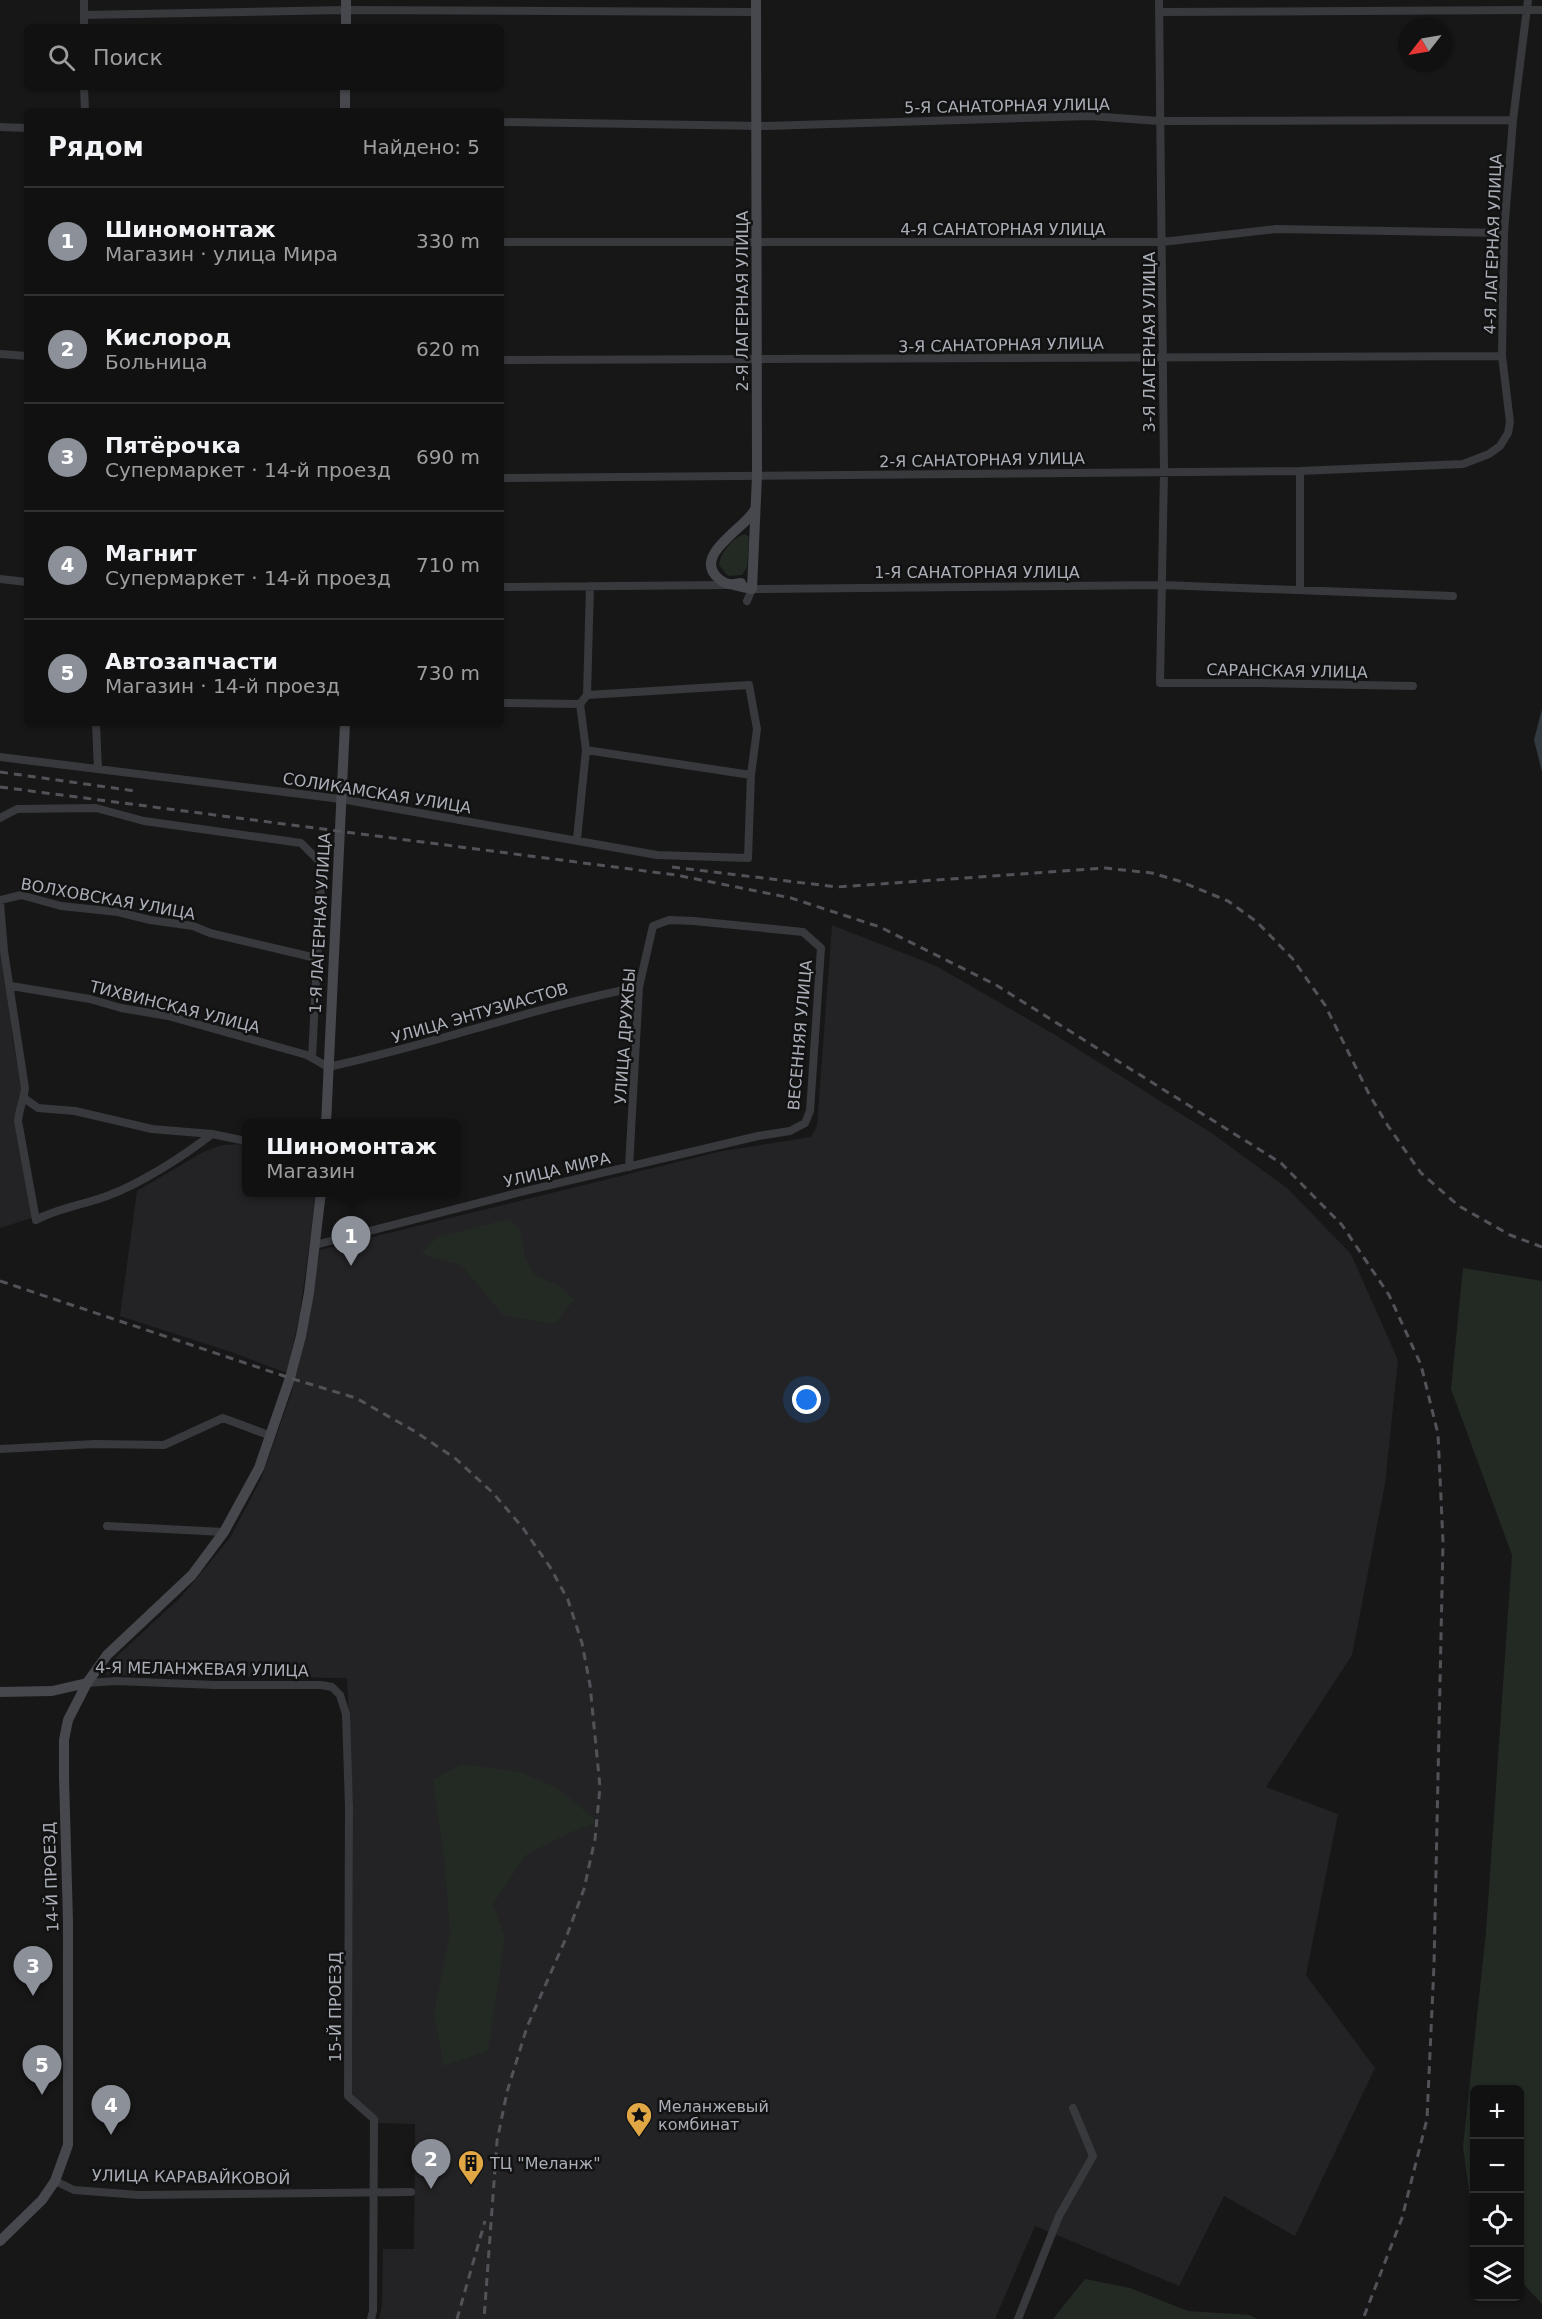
<!DOCTYPE html>
<html lang="ru">
<meta charset="utf-8">
<style>
:root{--surface:#111112;--page:#1a1a1b;--text:#f1f3f6;--muted:#9c9d9f;--line:#303132;--accent:#8c9099}
body{margin:0;font-family:"DejaVu Sans",sans-serif;background:var(--page);color:var(--text)}
.controls{position:absolute;right:18px;bottom:18px;display:grid;overflow:hidden;border-radius:9px;box-shadow:0 2px 4px #0004}
.controls button{width:54px;height:54px;display:grid;place-items:center;padding:0;border:0;border-bottom:2px solid var(--line);background:var(--surface);color:var(--text);font:30px sans-serif}
.compass{position:absolute;left:1398px;top:18px;width:54px;height:54px;border-radius:50%;background:var(--surface);box-shadow:0 2px 4px #0004;rotate:239deg}
.you{position:absolute;left:807px;top:1400px;width:21px;height:21px;margin:-15px;border:4px solid #fff;border-radius:50%;background:#1a73e8;box-shadow:0 0 0 9px #1a73e833}
.badge{display:grid;place-items:center;width:39px;height:39px;border-radius:50%;background:var(--accent);color:#fff;font-size:20px;font-weight:700}
.pin{position:absolute;translate:-50% -50px;filter:drop-shadow(0 2px 3px #0008)}
.pin::after{content:'';position:absolute;top:32px;width:21px;height:18px;background:inherit;clip-path:polygon(0 0,100% 0,50% 100%)}
.popup{position:absolute;left:242px;top:1119px;width:219px;height:78px;box-sizing:border-box;display:grid;place-content:center;border-radius:9px;background:var(--surface);filter:drop-shadow(0 2px 4px #0005);font-size:20px;white-space:nowrap;color:var(--muted)}
.popup b{font-size:22px;color:var(--text)}
.popup::after{content:'';position:absolute;left:50%;top:100%;margin-left:-12px;border:12px solid transparent;border-top-color:var(--surface)}
.list{margin:0;padding:0;list-style:none}
h2{display:flex;justify-content:space-between;align-items:center;height:78px;margin:0;padding:0 24px;font-size:26px}
h2 small{font-size:20px;font-weight:400;color:var(--muted)}
.list li{display:grid;grid-template-columns:39px 1fr auto;gap:18px;align-items:center;box-sizing:border-box;height:108px;padding:0 24px;border-top:2px solid var(--line)}
.list b{display:block;font-size:22px;white-space:nowrap}
.list p{margin:0;font-size:20px;white-space:nowrap;color:var(--muted)}
.list em{font-size:20px;font-style:normal;color:var(--muted)}
.icon{flex:none;width:33px;height:33px;fill:none;stroke:currentColor;stroke-width:2;stroke-linecap:round;stroke-linejoin:round}
.map{position:relative;flex:none;width:1542px;height:2319px;overflow:hidden}
.search{position:absolute;background:var(--surface);box-shadow:0 2px 4px #0004;left:24px;top:24px;width:480px;height:66px;display:flex;align-items:center;gap:15px;box-sizing:border-box;padding:0 21px;border-radius:9px;color:var(--muted);font-size:22px}
.panel{position:absolute;background:var(--surface);box-shadow:0 2px 4px #0004;left:24px;top:108px;width:480px;height:618px;border-radius:9px}
.map>svg:first-child{display:block}
.built{fill:#232325}
.green{fill:#232a24}
.water{fill:#313a40}
.lines{fill:none;stroke-linecap:round;stroke-linejoin:round}
.street{stroke:#38393d;stroke-width:8}
.secondary{stroke:#46484d;stroke-width:10}
.rail{stroke:#515358;stroke-width:3;stroke-dasharray:8 6;stroke-linecap:butt}
.labels{text-anchor:middle;dominant-baseline:central;stroke-width:5;stroke-linejoin:round;paint-order:stroke}
.street-label{font-size:16px;fill:#aaaeb7;stroke:#121213}
.poi-label{font-size:16px;fill:#aaaeb7;stroke:#121213;text-anchor:start}
</style>
<div class="map">
<svg width="1542" height="2319" viewBox="0 0 1542 2319">
<rect width="100%" height="100%" fill="#171718"/>
<path class="built" d="M 832,925 L 936,966 L 1052,1033 L 1213,1134 L 1288,1189 L 1351,1254 L 1398,1360 L 1385,1484 L 1352,1655 L 1266,1787 L 1338,1814 L 1306,1975 L 1375,2068 L 1295,2236 L 1224,2196 L 1179,2286 L 1035,2226 L 995,2319 L 379,2319 L 382,2306 L 383,2249 L 414,2249 L 415,2124 L 378,2123 L 378,2117 L 352,2095 L 353,1806 L 347,1678 L 105,1675 L 116,1657 L 181,1597 L 230,1538 L 261,1479 L 291,1394 L 304,1343 L 320,1250 L 722,1151 L 811,1137 L 817,1126 Z
M 0,928 L 13,1042 L 25,1103 L 18,1124 L 32,1218 L 0,1228 Z
M 243,1144 L 246,1144 L 246,1192 L 316,1193 L 300,1313 L 287,1373 L 231,1352 L 120,1316 L 137,1191 L 203,1152 L 222,1145 Z"/>
<path class="green" d="M 745,534 L 749,537 L 747,567 L 742,575 L 728,576 L 719,565 C 720,553 733,537 745,534 Z
M 508,1219 L 520,1229 L 525,1257 L 534,1274 L 559,1286 L 575,1299 L 556,1322 L 551,1324 L 503,1315 L 461,1265 L 421,1254 L 438,1237 Z
M 1463,1268 L 1542,1281 L 1542,2304 L 1520,2280 L 1520,2090 L 1474,2090 L 1474,2228 L 1463,2147 L 1486,1932 L 1512,1555 L 1451,1389 Z
M 461,1764 L 520,1772 L 559,1789 L 598,1822 L 569,1833 L 526,1855 L 493,1904 L 505,1937 L 488,2051 L 444,2066 L 434,2014 L 450,1933 L 445,1864 L 433,1780 Z
M 1085,2279 L 1130,2288 L 1188,2311 L 1249,2315 L 1258,2319 L 1053,2319 Z"/>
<path class="water" d="M 1542,709 L 1542,772 L 1534,740 Z"/>
<g class="lines">
<path class="street" d="M 1159,0 L 1164,471 L 1160,683 L 1262,683 L 1413,686
M 1159,12 L 1542,10
M 84,15 L 346,10 L 756,12
M 84,27 L 84,0
M 84,87 L 85,111
M 501,122 L 766,126 L 1090,116 L 1159,121 L 1513,120
M 0,127 L 27,128
M 501,242 L 1162,242 L 1276,229 L 1504,233
M 0,354 L 27,356
M 501,360 L 1502,356
M 501,478 L 1300,471 L 1463,464 L 1489,454 L 1500,446 L 1508,433 L 1510,422 L 1502,356 L 1504,233 L 1513,120 L 1528,0
M 0,579 L 27,582
M 501,587 L 726,585
M 1300,589 L 1300,471
M 747,601 L 752,589 L 1162,585 L 1453,596
M 501,703 L 580,704
M 96,723 L 98,769
M 586,750 L 751,775
M 0,757 L 341,799 L 657,855 L 748,858 L 751,775 L 757,729 L 749,685 L 587,695
M 0,818 L 17,809 L 96,808 L 144,821 L 301,843 L 322,864 L 312,1058
M 577,839 L 586,750 L 580,704 L 587,695 L 590,586
M 0,900 L 21,895 L 61,906 L 118,912 L 150,920 L 193,926 L 210,933 L 316,958
M 0,903 L 4,951 L 25,1088 C 24,1100 19,1109 18,1121 L 36,1220 C 58,1208 83,1205 107,1196 C 140,1184 184,1156 212,1134
M 11,986 L 90,999 L 121,1008 L 168,1016 L 307,1055 L 328,1067 C 433,1045 534,1007 639,987
M 24,1098 L 38,1108 L 75,1111 L 152,1129 L 212,1134 L 246,1141
M 315,1245 L 517,1193 L 758,1136 L 790,1131 L 805,1123 L 810,1111 L 821,948 L 803,932 L 694,921 L 669,920 L 653,926 L 639,987 L 629,1167
M 0,1449 L 95,1444 L 164,1445 L 223,1418 L 271,1436
M 107,1526 L 224,1532
M 87,1683 L 116,1681 L 215,1685 L 321,1685 L 332,1687 L 340,1695 L 346,1714 L 349,1807 L 348,2096 L 374,2119 L 373,2311 L 371,2319
M 55,2181 L 74,2190 L 139,2195 L 411,2192
M 1018,2319 L 1059,2216 L 1093,2156 L 1073,2108"/>
<path class="secondary" d="M 346,27 L 346,0
M 345,111 L 345,87
M 741,583 C 732,585 726,585 719,579 C 690,555 748,527 755,509
M 734,585 L 752,589 L 757,476 L 756,0
M 326,1124 L 345,723
M 0,1692 L 52,1691 L 87,1683
M 0,2241 L 42,2200 L 55,2181 L 68,2145 L 68,1922 L 64,1777 L 64,1740 L 68,1720 L 87,1683 L 107,1655 L 192,1575 L 224,1532 L 259,1468 L 290,1378 L 301,1336 L 309,1293 L 321,1192"/>
<path class="rail" d="M 0,772 L 135,791
M 0,787 L 676,875 L 791,898 L 880,927 L 996,985 L 1281,1163 L 1342,1225 L 1389,1295 L 1421,1365 L 1438,1434 L 1443,1542 L 1434,1965 L 1427,2119 L 1402,2218 L 1363,2319
M 672,867 L 837,887 L 1105,868 L 1152,873 L 1179,881 L 1228,901 L 1257,922 L 1292,958 L 1325,1005 L 1369,1094 L 1388,1126 L 1421,1173 L 1459,1206 L 1510,1235 L 1542,1247
M 0,1281 L 290,1378 L 356,1398 L 416,1432 L 456,1459 L 493,1493 L 523,1528 L 550,1567 L 568,1600 L 582,1643 L 590,1685 L 600,1787 L 595,1839 L 584,1889 L 566,1938 L 527,2027 L 507,2092 L 497,2141 L 484,2319
M 457,2319 L 485,2221"/>
</g>
<defs>
<g id="sight-pin" transform="scale(1.35)"><path d="M0 17L-7.5 6A9.5 9.5 0 1 1 7.5 6Z" fill="#e1a745" stroke="#121213"/><path d="M0-6L1.8-2.2L6-1.7L2.9 1.2L3.7 5.4L0 3.3L-3.7 5.4L-2.9 1.2L-6-1.7L-1.8-2.2Z" fill="#111"/></g>
<g id="building-pin" transform="scale(1.35)"><path d="M0 17L-7.5 6A9.5 9.5 0 1 1 7.5 6Z" fill="#e1a745" stroke="#121213"/><path d="M-4-6H4V6H1V3H-1V6H-4ZM-2.5-4.3h1.7v1.8h-1.7ZM.8-4.3h1.7v1.8H.8ZM-2.5-1h1.7V.8h-1.7ZM.8-1h1.7V.8H.8Z" fill="#111"/></g>
</defs>
<g fill-rule="evenodd">
<use href="#sight-pin" x="639" y="2115"/>
<use href="#building-pin" x="471" y="2163"/>
</g>
<g class="labels">
<g class="street-label">
<text transform="translate(1007 106) rotate(-1)">5-Я САНАТОРНАЯ УЛИЦА</text>
<text x="1003" y="229">4-Я САНАТОРНАЯ УЛИЦА</text>
<text transform="translate(1493 244) rotate(-88)">4-Я ЛАГЕРНАЯ УЛИЦА</text>
<text transform="translate(742 301) rotate(-90)">2-Я ЛАГЕРНАЯ УЛИЦА</text>
<text transform="translate(1149 342) rotate(-90)">3-Я ЛАГЕРНАЯ УЛИЦА</text>
<text transform="translate(1001 345) rotate(-1)">3-Я САНАТОРНАЯ УЛИЦА</text>
<text transform="translate(982 460) rotate(-1)">2-Я САНАТОРНАЯ УЛИЦА</text>
<text x="977" y="572">1-Я САНАТОРНАЯ УЛИЦА</text>
<text transform="translate(1287 671) rotate(1)">САРАНСКАЯ УЛИЦА</text>
<text transform="translate(377 793) rotate(9)">СОЛИКАМСКАЯ УЛИЦА</text>
<text transform="translate(108 899) rotate(10)">ВОЛХОВСКАЯ УЛИЦА</text>
<text transform="translate(320 923) rotate(-87)">1-Я ЛАГЕРНАЯ УЛИЦА</text>
<text transform="translate(175 1007) rotate(14)">ТИХВИНСКАЯ УЛИЦА</text>
<text transform="translate(480 1013) rotate(-16)">УЛИЦА ЭНТУЗИАСТОВ</text>
<text transform="translate(800 1035) rotate(-85)">ВЕСЕННЯЯ УЛИЦА</text>
<text transform="translate(625 1036) rotate(-86)">УЛИЦА ДРУЖБЫ</text>
<text transform="translate(557 1170) rotate(-13)">УЛИЦА МИРА</text>
<text transform="translate(202 1669) rotate(1)">4-Я МЕЛАНЖЕВАЯ УЛИЦА</text>
<text transform="translate(51 1877) rotate(-92)">14-Й ПРОЕЗД</text>
<text transform="translate(335 2007) rotate(-90)">15-Й ПРОЕЗД</text>
<text transform="translate(191 2177) rotate(1)">УЛИЦА КАРАВАЙКОВОЙ</text>
</g>
<g class="poi-label">
<text x="658" y="2106">Меланжевый<tspan x="658" dy="18">комбинат</tspan></text>
<text x="490" y="2163">ТЦ "Меланж"</text>
</g>
</g>
</svg>
<div class="controls">
<button>+</button>
<button>−</button>
<button><svg class="icon" aria-label="locate" viewBox="0 0 24 24"><circle cx="12" cy="12" r="6"/><path d="M12 2v4M12 18v4M2 12h4M18 12h4"/></svg></button>
<button><svg class="icon" aria-label="layers" viewBox="0 0 24 24"><path d="M12 4l9 5-9 5-9-5zM3 14l9 5 9-5"/></svg></button>
</div>
<svg class="compass" viewBox="-18 -18 36 36"><path d="M0-13l5 13h-10z" fill="#e53935"/><path d="M0 13l5-13h-10z" fill="#9c9d9f"/></svg>
<div class="you"></div>
<div class="pin badge" style="left:351px;top:1266px">1</div>
<div class="popup"><b>Шиномонтаж</b>Магазин</div>
<div class="pin badge" style="left:431px;top:2189px">2</div>
<div class="pin badge" style="left:33px;top:1996px">3</div>
<div class="pin badge" style="left:111px;top:2135px">4</div>
<div class="pin badge" style="left:42px;top:2095px">5</div>
<div class="search"><svg class="icon" aria-label="search" viewBox="0 0 24 24"><circle cx="10" cy="10" r="6"/><path d="M15 15l6 6"/></svg>Поиск</div>
<section class="panel">
<h2>Рядом<small>Найдено: 5</small></h2>
<ul class="list">
<li><span class="badge">1</span><div><b>Шиномонтаж</b><p>Магазин · улица Мира</p></div><em>330 m</em></li>
<li><span class="badge">2</span><div><b>Кислород</b><p>Больница</p></div><em>620 m</em></li>
<li><span class="badge">3</span><div><b>Пятёрочка</b><p>Супермаркет · 14-й проезд</p></div><em>690 m</em></li>
<li><span class="badge">4</span><div><b>Магнит</b><p>Супермаркет · 14-й проезд</p></div><em>710 m</em></li>
<li><span class="badge">5</span><div><b>Автозапчасти</b><p>Магазин · 14-й проезд</p></div><em>730 m</em></li>
</ul>
</section>
</div>
